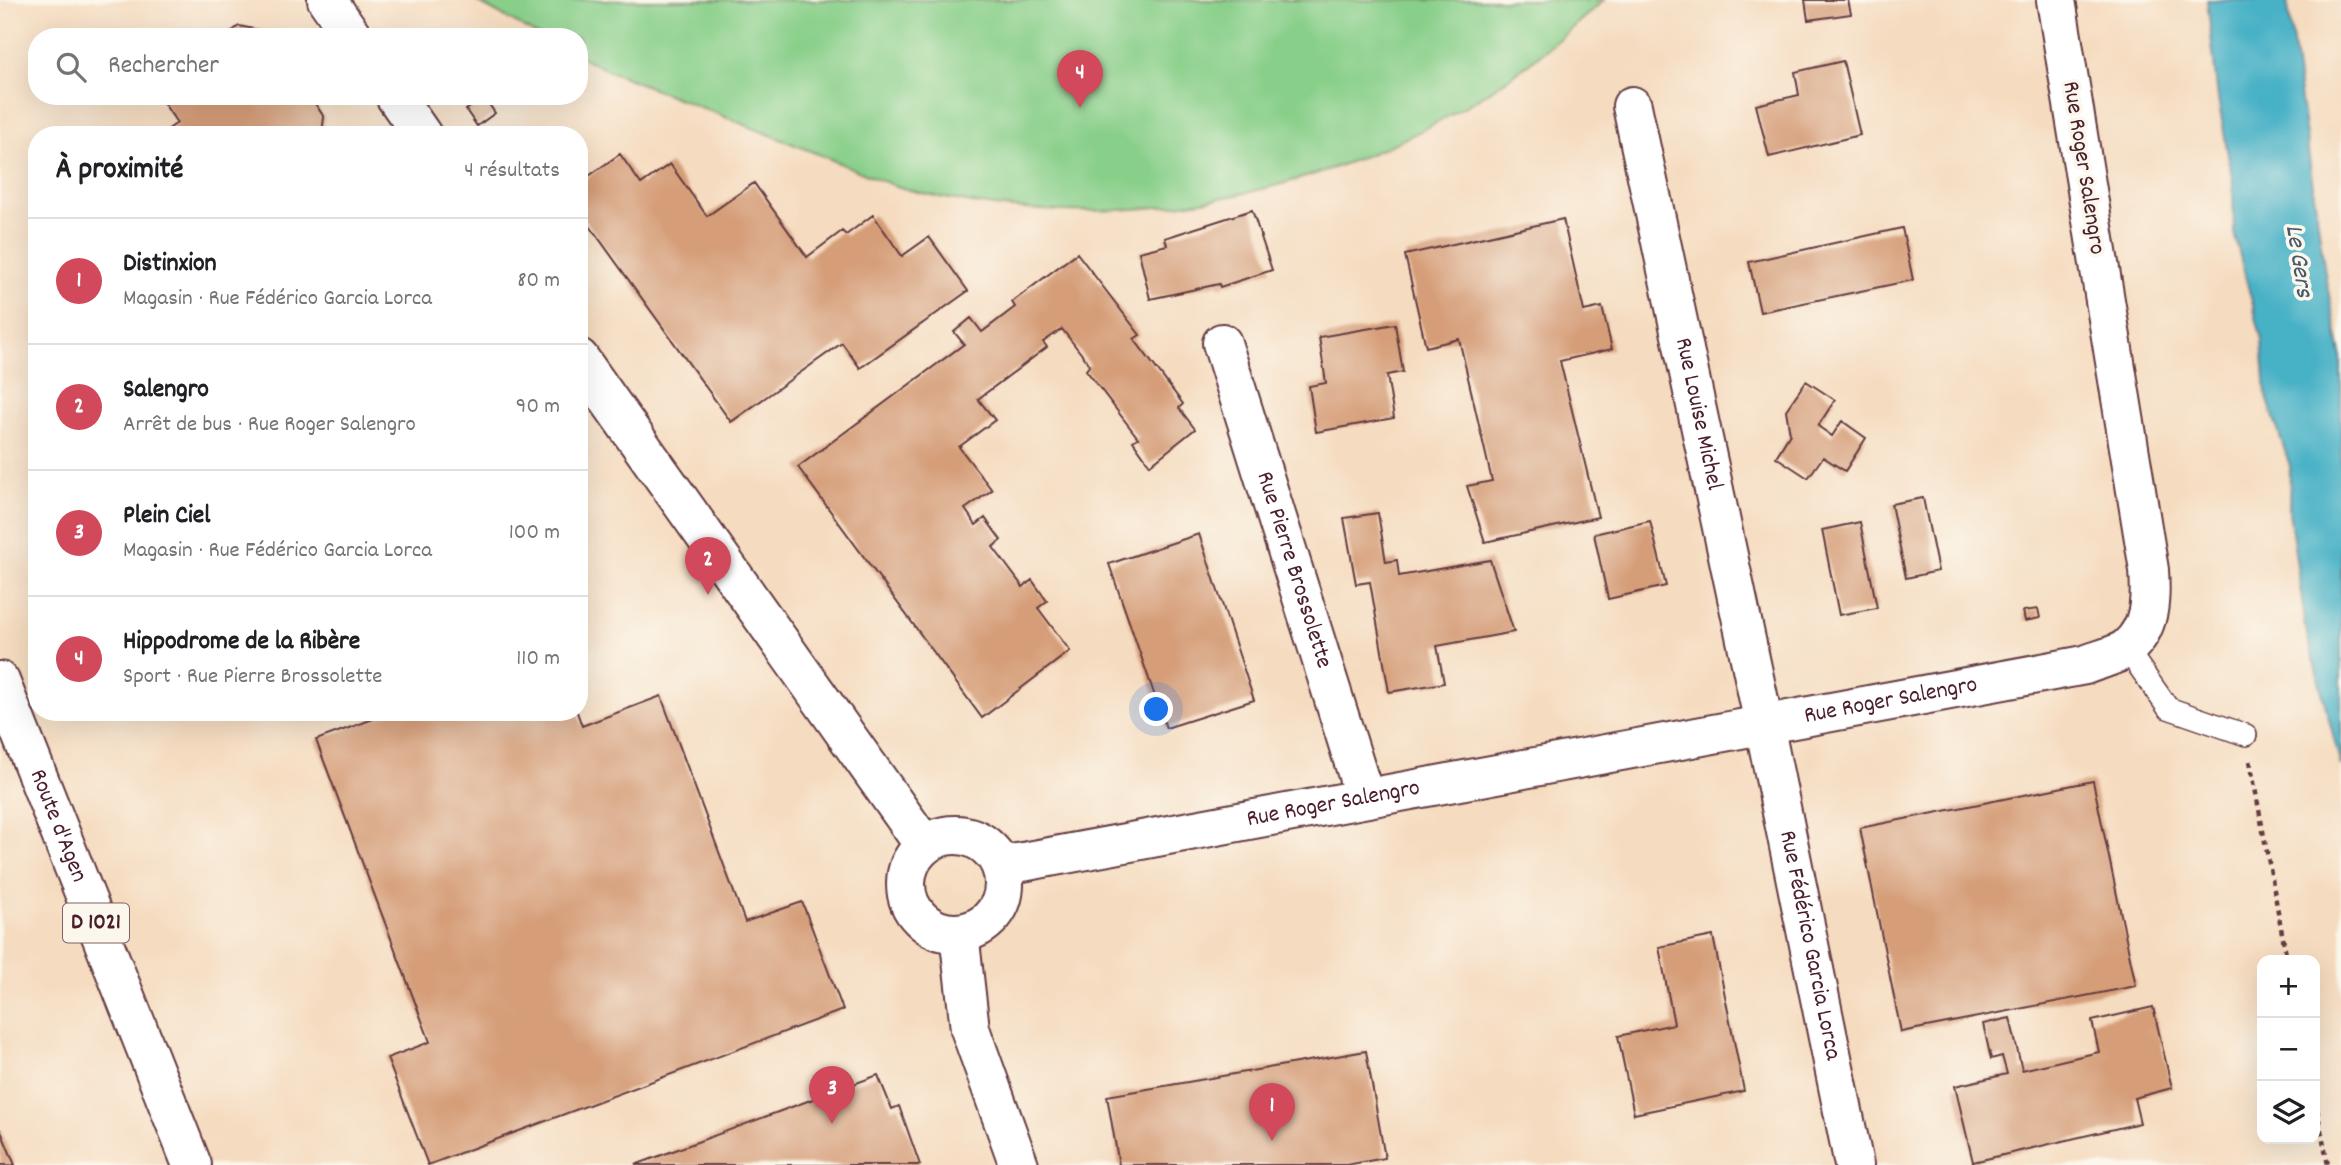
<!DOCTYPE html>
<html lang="fr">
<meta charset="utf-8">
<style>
:root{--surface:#fff;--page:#f2f2f2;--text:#202124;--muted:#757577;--line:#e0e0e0;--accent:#d1495b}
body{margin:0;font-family:Dekko,sans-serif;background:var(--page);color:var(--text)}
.controls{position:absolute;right:21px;bottom:21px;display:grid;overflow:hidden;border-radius:14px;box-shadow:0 7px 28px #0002}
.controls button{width:63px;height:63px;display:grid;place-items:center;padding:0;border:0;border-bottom:2px solid var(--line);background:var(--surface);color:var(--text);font:35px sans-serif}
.you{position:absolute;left:1157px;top:710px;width:24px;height:24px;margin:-18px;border:5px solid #fff;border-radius:50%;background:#1a73e8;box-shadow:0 0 0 10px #1a73e833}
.badge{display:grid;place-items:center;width:46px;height:46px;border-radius:50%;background:var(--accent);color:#fff;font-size:23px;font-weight:700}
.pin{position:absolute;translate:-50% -58px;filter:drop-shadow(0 2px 4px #0008)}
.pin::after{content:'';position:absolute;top:37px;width:24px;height:21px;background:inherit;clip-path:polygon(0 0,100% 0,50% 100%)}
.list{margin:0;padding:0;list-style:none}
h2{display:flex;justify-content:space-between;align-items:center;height:91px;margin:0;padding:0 28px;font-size:30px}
h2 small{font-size:23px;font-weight:400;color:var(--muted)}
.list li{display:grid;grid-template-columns:46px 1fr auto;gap:21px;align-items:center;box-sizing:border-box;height:126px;padding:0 28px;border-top:2px solid var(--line)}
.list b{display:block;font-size:26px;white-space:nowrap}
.list p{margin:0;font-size:23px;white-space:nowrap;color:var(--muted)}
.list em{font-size:23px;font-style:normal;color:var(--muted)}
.icon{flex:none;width:38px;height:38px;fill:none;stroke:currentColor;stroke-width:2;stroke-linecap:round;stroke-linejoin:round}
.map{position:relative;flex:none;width:2341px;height:1165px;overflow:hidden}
.search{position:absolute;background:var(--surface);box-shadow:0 7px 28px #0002;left:28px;top:28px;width:560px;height:77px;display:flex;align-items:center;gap:18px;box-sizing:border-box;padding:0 24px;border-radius:28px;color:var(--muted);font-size:26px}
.panel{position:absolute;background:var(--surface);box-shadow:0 7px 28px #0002;left:28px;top:126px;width:560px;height:595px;border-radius:28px}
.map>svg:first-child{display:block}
.green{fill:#88cf89;stroke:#69775a;stroke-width:2}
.water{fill:#47b1c6;stroke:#486878;stroke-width:2}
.building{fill:#d59d78}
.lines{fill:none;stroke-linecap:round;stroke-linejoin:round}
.lane-casing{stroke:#643b41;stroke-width:24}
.street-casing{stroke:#643b41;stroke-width:42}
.primary-casing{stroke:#643b41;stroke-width:42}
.path{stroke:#643b41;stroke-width:4.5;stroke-dasharray:5 5;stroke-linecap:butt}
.lane{stroke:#fff;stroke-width:21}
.street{stroke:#fff;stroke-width:38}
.primary{stroke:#fff;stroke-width:38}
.labels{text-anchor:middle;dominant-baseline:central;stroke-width:7;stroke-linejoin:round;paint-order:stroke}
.shield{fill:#fbf7ec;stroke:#7f6065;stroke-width:2}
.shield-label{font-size:23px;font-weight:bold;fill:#4a1f2b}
.street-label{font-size:24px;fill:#4a1f2b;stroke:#fbf7ec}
.water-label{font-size:26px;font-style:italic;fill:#495969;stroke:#fbf7ec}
</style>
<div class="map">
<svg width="2341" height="1165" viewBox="0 0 2341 1165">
<rect width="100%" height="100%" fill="#fbf7ec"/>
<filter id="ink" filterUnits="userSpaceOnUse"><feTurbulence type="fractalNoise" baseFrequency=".0143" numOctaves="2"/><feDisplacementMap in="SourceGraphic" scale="14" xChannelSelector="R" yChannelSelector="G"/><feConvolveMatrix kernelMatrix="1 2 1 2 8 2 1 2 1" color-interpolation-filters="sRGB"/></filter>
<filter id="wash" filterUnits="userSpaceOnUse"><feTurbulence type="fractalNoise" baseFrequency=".00686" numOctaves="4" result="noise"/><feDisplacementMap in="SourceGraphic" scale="28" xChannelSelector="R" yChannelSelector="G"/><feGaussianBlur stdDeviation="1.57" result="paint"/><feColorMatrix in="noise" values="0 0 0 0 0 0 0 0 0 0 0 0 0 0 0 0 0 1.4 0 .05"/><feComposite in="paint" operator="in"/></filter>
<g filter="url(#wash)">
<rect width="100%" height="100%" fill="#f5dbbf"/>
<path class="green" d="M 474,0 L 1604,0 C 1572,28 1538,58 1503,82 C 1336,198 1106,241 909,190 C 876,181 844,164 813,152 C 744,125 676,97 607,70 L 579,56 L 579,37 L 541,37 Z"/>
<path class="water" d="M 2207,0 L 2287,0 L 2326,280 L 2341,354 L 2341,766 L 2307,634 L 2289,512 L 2290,466 L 2266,394 L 2262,340 L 2234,233 L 2233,183 L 2218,98 Z"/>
<g id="blocks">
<path class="building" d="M 1805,0 L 1848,0 L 1851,14 L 1808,20 Z
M 239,26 L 264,31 L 268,37 L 224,37 Z
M 1843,61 L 1860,135 L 1769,157 L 1756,105 L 1799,95 L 1795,72 Z
M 159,96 L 310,96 L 324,117 L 322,135 L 160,135 L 177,123 Z
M 484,97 L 495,113 L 477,126 L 466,110 Z
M 620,154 L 641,184 L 670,164 L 707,216 L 754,183 L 807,257 L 842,231 L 846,235 L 873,215 L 902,256 L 929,237 L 968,291 L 860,368 L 842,343 L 731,422 L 579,211 L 579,183 Z
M 1252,210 L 1272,270 L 1220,287 L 1219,284 L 1150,299 L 1139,252 L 1167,245 L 1165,238 Z
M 1563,219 L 1584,311 L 1602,307 L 1612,349 L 1560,361 L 1598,517 L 1485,542 L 1467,486 L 1492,481 L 1459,339 L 1426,347 L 1405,255 Z
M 1902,228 L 1913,280 L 1760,312 L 1749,262 Z
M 1077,253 L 1140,335 L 1134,339 L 1183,404 L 1179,408 L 1195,429 L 1150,465 L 1133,441 L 1138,438 L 1086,370 L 1090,365 L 1062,329 L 1043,342 L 1047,347 L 978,399 L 995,420 L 959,447 L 992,490 L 965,509 L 976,525 L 985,518 L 1001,540 L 993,547 L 1023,587 L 1032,580 L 1047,601 L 1038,608 L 1070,651 L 982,718 L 798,467 L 964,344 L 954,332 L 971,318 L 982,332 L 1015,307 L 1012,302 Z
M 1395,324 L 1403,372 L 1387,375 L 1394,418 L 1316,432 L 1309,386 L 1326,383 L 1319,337 Z
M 1806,381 L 1835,400 L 1818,426 L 1832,436 L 1842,421 L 1866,438 L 1845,471 L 1823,457 L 1808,478 L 1776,457 L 1790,434 L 1786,410 Z
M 1923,498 L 1938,571 L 1906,578 L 1891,504 Z
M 1378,513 L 1386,562 L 1397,560 L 1399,576 L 1490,560 L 1514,632 L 1437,646 L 1444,683 L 1389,692 L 1370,582 L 1356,584 L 1344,518 Z
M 1650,521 L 1666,586 L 1608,599 L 1594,534 Z
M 1860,522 L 1877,608 L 1839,615 L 1822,530 Z
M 1199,534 L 1254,700 L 1166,728 L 1109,564 Z
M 2038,609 L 2040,618 L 2025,621 L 2023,611 Z
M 661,696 L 745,922 L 802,902 L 843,1010 L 428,1165 L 387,1058 L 430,1042 L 316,740 L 392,712 L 577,712 L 582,726 Z
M 2093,781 L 2136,986 L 1901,1032 L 1860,828 Z
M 1713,936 L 1744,1091 L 1634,1114 L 1618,1036 L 1674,1024 L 1659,947 Z
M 2153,1007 L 2172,1088 L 2134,1098 L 2140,1123 L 1973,1162 L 1955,1086 L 2007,1074 L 2002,1056 L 1991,1059 L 1983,1024 L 2010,1018 L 2022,1070 L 2099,1052 L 2092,1021 Z
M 1366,1051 L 1385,1158 L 1346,1165 L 1119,1165 L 1107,1096 Z
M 878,1075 L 892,1109 L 899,1106 L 920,1165 L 635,1165 Z
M 0,1129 L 15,1165 L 0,1165 Z"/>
</g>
</g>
<g filter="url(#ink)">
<use href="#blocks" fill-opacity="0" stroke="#643b41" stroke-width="2"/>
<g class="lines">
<g class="lane-casing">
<path id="lane" d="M 2126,648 L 2168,708 L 2246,735"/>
</g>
<g class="street-casing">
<g id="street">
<path d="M 327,0 L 353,37"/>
<path d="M 395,96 L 422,135"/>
<path id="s1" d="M 1632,106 L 1764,724 L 1854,1165"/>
<path id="s2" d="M 1222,343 L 1365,798"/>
<path d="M 579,358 L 924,845"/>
<circle cx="955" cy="884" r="49"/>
<path id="s3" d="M 1001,866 L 2085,665 C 2097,660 2116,656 2127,648 C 2151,628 2151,598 2149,570 L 2056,0"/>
<path d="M 959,933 L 970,1029 L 1019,1165"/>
</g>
</g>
<g class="primary-casing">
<g id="primary">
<path id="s4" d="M 0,681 L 192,1165"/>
</g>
</g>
<path class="path" d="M 2250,761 L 2287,960
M 2315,1100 L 2328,1165"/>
<use href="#lane" class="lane"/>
<use href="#street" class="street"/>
<use href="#primary" class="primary"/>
</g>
</g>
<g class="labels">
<rect class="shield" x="63" y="903.5" width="66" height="39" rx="5"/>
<g class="shield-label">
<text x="96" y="923">D 1021</text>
</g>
<g class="street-label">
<text transform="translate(2083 168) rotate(81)">Rue Roger Salengro</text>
<text stroke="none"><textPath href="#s1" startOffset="315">Rue Louise Michel</textPath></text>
<text stroke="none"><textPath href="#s2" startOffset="238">Rue Pierre Brossolette</textPath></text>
<text stroke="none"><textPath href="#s3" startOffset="905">Rue Roger Salengro</textPath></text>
<text stroke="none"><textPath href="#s3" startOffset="338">Rue Roger Salengro</textPath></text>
<text stroke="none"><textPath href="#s4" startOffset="156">Route d'Agen</textPath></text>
<text stroke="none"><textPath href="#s1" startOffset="858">Rue Fédérico Garcia Lorca</textPath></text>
</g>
<g class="water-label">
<text transform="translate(2298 261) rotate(81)">Le Gers</text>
</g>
</g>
</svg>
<div class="controls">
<button>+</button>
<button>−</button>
<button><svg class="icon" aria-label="layers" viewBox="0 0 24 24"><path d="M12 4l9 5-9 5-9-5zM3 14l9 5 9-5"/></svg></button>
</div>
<div class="you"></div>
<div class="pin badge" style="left:1272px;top:1141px">1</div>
<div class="pin badge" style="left:708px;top:595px">2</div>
<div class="pin badge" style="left:832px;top:1124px">3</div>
<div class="pin badge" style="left:1080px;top:108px">4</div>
<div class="search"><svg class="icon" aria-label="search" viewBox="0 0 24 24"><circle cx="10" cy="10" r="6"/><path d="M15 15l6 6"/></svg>Rechercher</div>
<section class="panel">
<h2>À proximité<small>4 résultats</small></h2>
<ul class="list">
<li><span class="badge">1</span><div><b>Distinxion</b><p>Magasin · Rue Fédérico Garcia Lorca</p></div><em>80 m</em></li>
<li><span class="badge">2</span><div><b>Salengro</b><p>Arrêt de bus · Rue Roger Salengro</p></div><em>90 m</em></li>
<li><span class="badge">3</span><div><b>Plein Ciel</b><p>Magasin · Rue Fédérico Garcia Lorca</p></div><em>100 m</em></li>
<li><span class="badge">4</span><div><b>Hippodrome de la Ribère</b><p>Sport · Rue Pierre Brossolette</p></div><em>110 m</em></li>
</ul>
</section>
</div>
